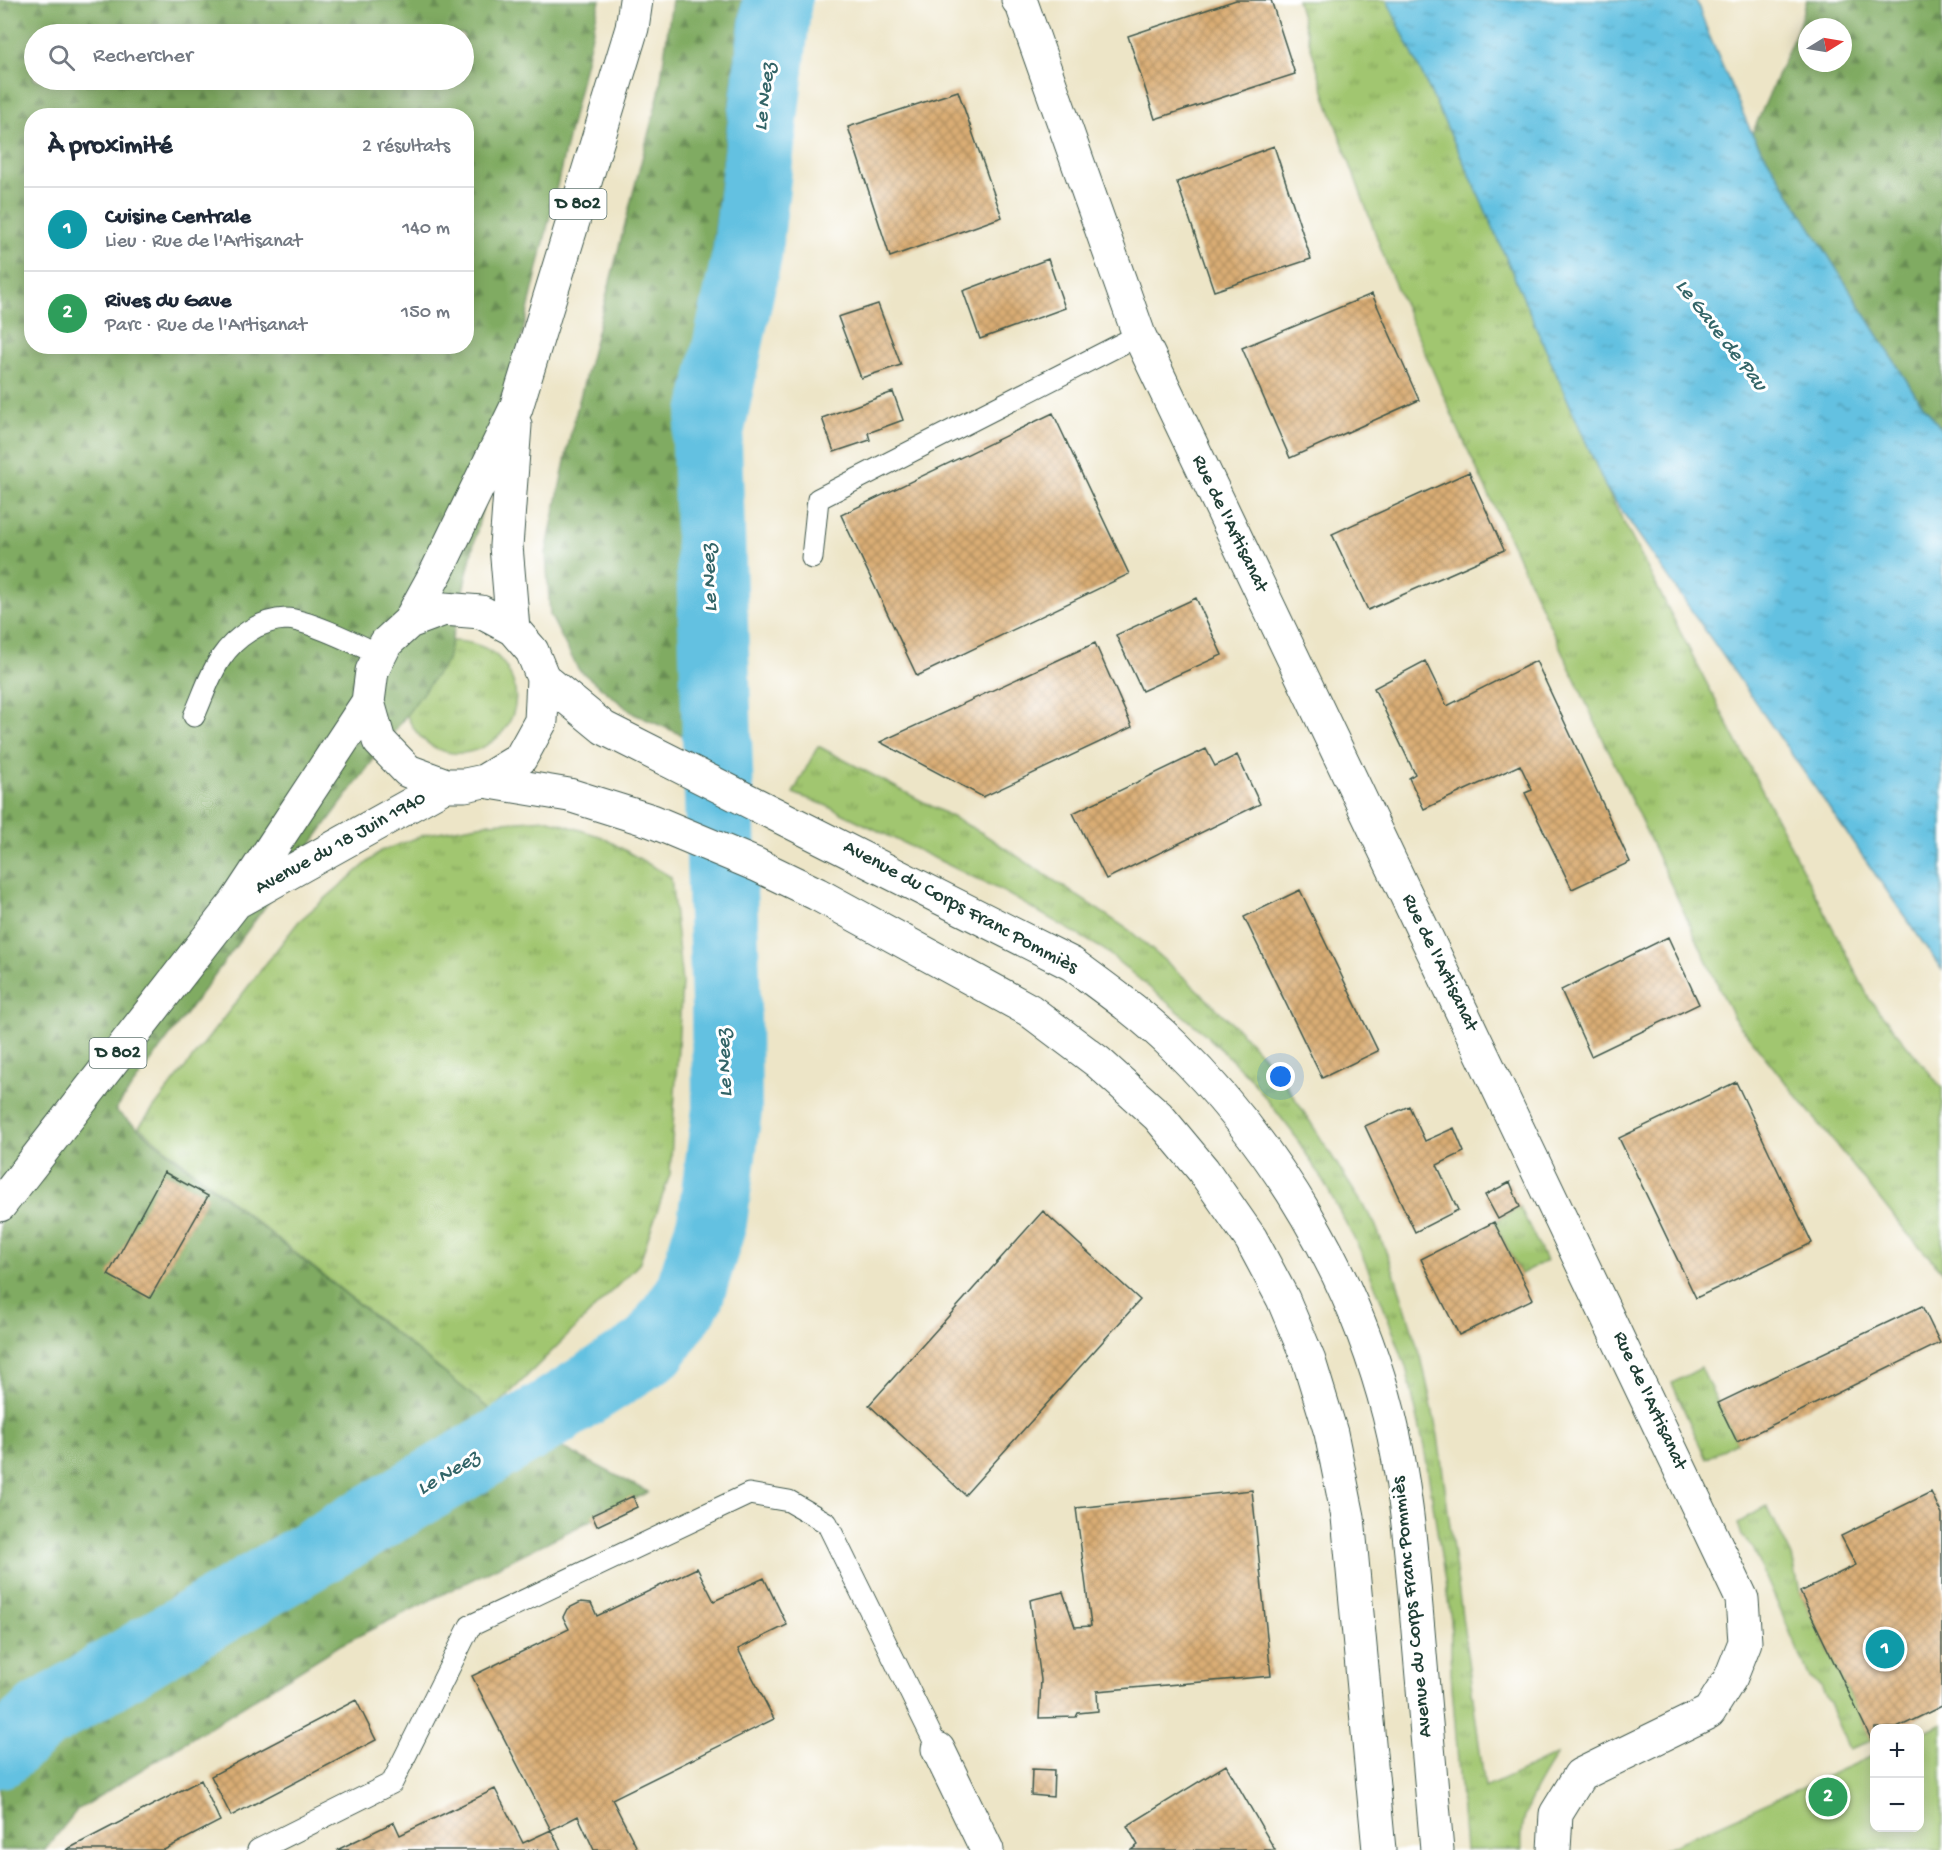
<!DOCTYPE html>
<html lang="fr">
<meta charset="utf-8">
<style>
:root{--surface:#fff;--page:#f6f6f7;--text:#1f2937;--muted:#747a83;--line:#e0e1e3;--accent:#1f6fb2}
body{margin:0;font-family:"Gochi Hand",sans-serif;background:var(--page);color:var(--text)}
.controls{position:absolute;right:18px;bottom:18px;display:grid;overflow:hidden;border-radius:12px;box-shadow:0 3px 15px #0003}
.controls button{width:54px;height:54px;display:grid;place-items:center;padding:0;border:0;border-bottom:2px solid var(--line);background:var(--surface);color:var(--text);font:30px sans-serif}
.compass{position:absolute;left:1798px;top:18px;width:54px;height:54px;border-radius:50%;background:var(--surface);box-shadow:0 3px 15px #0003;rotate:79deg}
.you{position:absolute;left:1281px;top:1077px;width:21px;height:21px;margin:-15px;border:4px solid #fff;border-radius:50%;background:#1a73e8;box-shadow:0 0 0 9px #1a73e833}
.badge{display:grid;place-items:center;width:39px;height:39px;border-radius:50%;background:var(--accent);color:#fff;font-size:20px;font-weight:700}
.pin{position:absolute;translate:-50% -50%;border:3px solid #fff;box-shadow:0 2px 6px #0006}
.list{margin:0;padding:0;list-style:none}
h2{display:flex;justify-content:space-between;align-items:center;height:78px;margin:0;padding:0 24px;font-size:26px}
h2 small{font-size:20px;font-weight:400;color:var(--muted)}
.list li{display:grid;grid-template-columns:39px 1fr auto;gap:18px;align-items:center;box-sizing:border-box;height:84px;padding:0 24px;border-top:2px solid var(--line)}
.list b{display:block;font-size:22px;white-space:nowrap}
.list p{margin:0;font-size:20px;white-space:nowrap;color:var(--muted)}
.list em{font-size:20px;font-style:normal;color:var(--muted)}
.icon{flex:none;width:33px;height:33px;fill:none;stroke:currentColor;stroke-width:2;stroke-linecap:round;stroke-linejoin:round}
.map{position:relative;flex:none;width:1942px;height:1850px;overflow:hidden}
.search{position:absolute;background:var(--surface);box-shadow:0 3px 15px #0003;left:24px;top:24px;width:450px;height:66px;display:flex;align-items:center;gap:15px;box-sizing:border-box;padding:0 21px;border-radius:33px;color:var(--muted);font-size:22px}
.panel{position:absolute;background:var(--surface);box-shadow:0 3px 15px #0003;left:24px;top:108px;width:450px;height:246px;border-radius:24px}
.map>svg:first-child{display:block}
.grass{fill:url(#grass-tufts);stroke:#608252;stroke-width:1.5}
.forest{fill:url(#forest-firs);stroke:#50744b;stroke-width:1.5;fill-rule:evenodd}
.park{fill:#a1c670;stroke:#608252;stroke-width:1.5}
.water{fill:url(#water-ripples);stroke:#417f8a;stroke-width:1.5}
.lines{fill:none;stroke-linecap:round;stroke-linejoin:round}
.river{stroke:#63c1e1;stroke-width:70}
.building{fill:url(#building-cross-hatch)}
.lane-casing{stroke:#3e564a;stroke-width:23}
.street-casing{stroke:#3e564a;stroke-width:35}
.secondary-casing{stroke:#3e564a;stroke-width:35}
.primary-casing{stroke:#3e564a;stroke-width:35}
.lane{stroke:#fff;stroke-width:21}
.street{stroke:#fff;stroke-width:33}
.secondary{stroke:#fff;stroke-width:33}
.primary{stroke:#fff;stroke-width:33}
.labels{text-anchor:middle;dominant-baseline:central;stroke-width:6;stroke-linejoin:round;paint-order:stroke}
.shield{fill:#fff;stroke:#627771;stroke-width:1.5}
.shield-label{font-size:18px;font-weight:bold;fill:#1f3d34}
.street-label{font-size:20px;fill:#1f3d34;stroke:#fff}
.water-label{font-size:21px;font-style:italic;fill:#336568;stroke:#fff}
</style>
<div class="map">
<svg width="1942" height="1850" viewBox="0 0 1942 1850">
<defs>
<pattern id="grass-tufts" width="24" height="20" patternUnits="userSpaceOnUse" patternTransform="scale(1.5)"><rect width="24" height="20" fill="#a1c670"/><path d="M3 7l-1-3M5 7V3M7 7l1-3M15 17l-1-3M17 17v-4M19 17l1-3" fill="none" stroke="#83a25d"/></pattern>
<pattern id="forest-firs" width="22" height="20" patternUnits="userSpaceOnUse" patternTransform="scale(1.5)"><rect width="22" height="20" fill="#80ab62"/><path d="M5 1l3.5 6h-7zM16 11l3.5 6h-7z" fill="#688c52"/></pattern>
<pattern id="water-ripples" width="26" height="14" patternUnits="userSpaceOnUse" patternTransform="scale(1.5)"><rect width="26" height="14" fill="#63c1e1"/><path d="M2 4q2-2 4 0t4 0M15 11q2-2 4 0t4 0" fill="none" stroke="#519eb7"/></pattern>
<pattern id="building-cross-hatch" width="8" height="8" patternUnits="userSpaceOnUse" patternTransform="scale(1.5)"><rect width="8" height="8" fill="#daad74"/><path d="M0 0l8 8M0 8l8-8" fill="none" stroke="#b08e60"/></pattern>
</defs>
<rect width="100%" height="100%" fill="#fff"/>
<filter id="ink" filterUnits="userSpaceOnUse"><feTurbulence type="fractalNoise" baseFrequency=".0167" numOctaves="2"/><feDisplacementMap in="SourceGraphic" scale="12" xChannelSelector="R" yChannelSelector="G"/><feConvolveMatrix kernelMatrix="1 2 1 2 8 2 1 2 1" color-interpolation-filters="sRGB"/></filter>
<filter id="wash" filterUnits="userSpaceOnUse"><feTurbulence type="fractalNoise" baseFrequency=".008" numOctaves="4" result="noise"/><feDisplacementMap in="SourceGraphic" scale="24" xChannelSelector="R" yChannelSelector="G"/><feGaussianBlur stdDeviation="1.35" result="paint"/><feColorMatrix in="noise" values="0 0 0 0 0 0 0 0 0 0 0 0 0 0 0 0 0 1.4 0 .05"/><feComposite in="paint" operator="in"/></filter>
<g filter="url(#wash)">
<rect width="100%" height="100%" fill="#ede5c7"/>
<path class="grass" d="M 1297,0 L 1387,0 L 1474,184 L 1606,488 L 1870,1000 L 1942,1088 L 1942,1271 L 1907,1233 L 1733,1017 L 1459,431 L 1388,268 L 1327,101 Z
M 454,641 C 475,642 494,648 506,667 C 550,737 429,802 402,701 L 437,644 Z
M 818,746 L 982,833 L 1129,930 L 1186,979 L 1241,1032 L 1279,1074 L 1311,1123 L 1375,1224 L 1394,1272 L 1422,1361 L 1438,1436 L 1485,1788 L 1556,1755 C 1537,1787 1519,1810 1522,1850 L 1465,1850 L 1451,1673 L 1451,1620 L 1424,1447 L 1406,1367 L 1382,1302 L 1359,1248 L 1325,1184 L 1293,1133 L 1250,1078 L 1204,1033 L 1103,949 L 1004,892 L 825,805 L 793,793 Z
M 546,819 L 602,837 L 671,877 L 682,983 L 670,1174 L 639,1264 L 492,1411 L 139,1127 L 299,921 L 381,851 L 427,834 L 490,823 Z
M 1520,1207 L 1546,1261 L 1521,1274 L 1494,1222 Z
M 1701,1368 L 1737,1442 L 1706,1459 L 1672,1383 Z
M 1767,1506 L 1792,1557 L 1800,1592 L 1872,1741 L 1849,1749 L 1821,1686 L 1810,1678 L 1753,1548 L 1742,1536 L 1738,1523 Z"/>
<path class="forest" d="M 0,0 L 600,0 L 447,660 L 115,1110 L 492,1411 L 648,1492 L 340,1645 L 77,1810 L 45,1850 L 0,1850 ZM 34,34 L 464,34 L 464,80 L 34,80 ZM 32,116 L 466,116 L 466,346 L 32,346 Z
M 672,0 L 742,0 L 712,255 L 685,415 L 692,739 L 634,714 L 578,669 L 550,615 L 546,553 L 571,432 L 659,93 Z
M 1807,0 L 1942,0 L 1942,430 L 1915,394 L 1752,134 L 1797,30 ZM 1807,27 L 1843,27 L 1843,63 L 1807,63 Z"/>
<path class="park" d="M 1942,1723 L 1942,1850 L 1662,1850 L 1874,1755 L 1874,1828 L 1920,1828 L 1920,1734 Z"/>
<path class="water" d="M 1387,0 L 1696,0 L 1709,35 L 1752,134 L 1915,394 L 1942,430 L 1942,970 L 1606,488 L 1474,184 Z"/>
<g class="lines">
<path class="river" d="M 0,1753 L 42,1716 L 152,1649 L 553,1412 L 653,1348 L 689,1295 L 712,1222 L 727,1110 L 726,1006 L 707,442 L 747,255 L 777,0"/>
</g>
<g id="blocks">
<path class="building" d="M 1236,0 L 1271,0 L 1295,74 L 1155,119 L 1128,36 Z
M 958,91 L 1002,217 L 890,257 L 848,127 Z
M 1274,146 L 1311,259 L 1214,291 L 1177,182 Z
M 1048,259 L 1065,308 L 980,339 L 963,291 Z
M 1372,294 L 1419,400 L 1290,458 L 1242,348 Z
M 878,304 L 901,365 L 861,378 L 838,317 Z
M 893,392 L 903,420 L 868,433 L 870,440 L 834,452 L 822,418 Z
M 1053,413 L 1129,574 L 917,676 L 841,515 Z
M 1469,472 L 1504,550 L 1368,610 L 1332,534 Z
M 1196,598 L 1222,655 L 1142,691 L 1116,635 Z
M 1095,643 L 1132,727 L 983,797 L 880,742 Z
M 1425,661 L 1447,706 L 1536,661 L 1630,862 L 1572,889 L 1525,793 L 1532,790 L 1520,765 L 1424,809 L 1409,778 L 1415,774 L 1374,688 Z
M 1206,749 L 1215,766 L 1237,755 L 1260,804 L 1106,879 L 1073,813 Z
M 1300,890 L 1378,1051 L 1322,1078 L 1244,917 Z
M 1668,937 L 1699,1004 L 1591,1056 L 1561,990 Z
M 1736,1082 L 1812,1243 L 1696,1298 L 1619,1138 Z
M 1409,1106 L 1425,1141 L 1454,1128 L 1464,1152 L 1437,1165 L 1458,1210 L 1415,1232 L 1365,1126 Z
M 164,1172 L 208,1196 L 150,1298 L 108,1275 Z
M 1510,1182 L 1520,1207 L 1498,1219 L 1485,1195 Z
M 1043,1211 L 1140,1300 L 965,1495 L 869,1405 Z
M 1494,1222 L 1533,1299 L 1459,1335 L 1421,1259 Z
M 1922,1306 L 1940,1343 L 1737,1442 L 1718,1403 Z
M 1252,1490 L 1271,1676 L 1097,1691 L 1098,1711 L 1078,1713 L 1076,1717 L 1039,1718 L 1041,1680 L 1030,1600 L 1063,1592 L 1075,1627 L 1091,1626 L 1076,1508 Z
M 1931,1492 L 1942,1515 L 1942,1706 L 1897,1728 L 1875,1728 L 1874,1739 L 1872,1741 L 1800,1592 L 1856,1565 L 1841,1536 Z
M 633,1496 L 637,1507 L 597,1526 L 592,1515 Z
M 697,1568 L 714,1601 L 764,1578 L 787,1625 L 738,1649 L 774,1719 L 612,1799 L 638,1850 L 594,1850 L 578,1816 L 551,1830 L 472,1676 L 569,1629 L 563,1617 L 567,1609 L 581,1602 L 591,1603 L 597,1616 Z
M 356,1700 L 376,1740 L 231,1816 L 211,1776 Z
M 1226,1765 L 1275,1850 L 1131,1850 L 1138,1845 L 1127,1826 Z
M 1032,1769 L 1054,1770 L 1053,1797 L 1031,1795 Z
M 201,1780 L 220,1821 L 164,1850 L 66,1850 Z
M 495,1789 L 523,1843 L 551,1830 L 561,1850 L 337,1850 L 394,1822 L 400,1835 Z"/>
</g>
</g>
<g filter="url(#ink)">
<use href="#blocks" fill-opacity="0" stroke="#3e564a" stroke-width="1.5"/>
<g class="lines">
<g class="lane-casing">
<path id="lane" d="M 812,558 L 818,499 L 1139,335
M 194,716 C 203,697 209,675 221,658 C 235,637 260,620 286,619 C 306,619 359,645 380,655
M 258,1850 L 392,1783 L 470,1626 L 749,1494 L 789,1501 L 827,1523 L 938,1749"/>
</g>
<g class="street-casing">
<path id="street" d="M 1018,0 L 1022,5 L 1139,335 L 1742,1599 L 1745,1642 L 1731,1677 L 1709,1712 L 1580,1775 L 1556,1814 L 1554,1850
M 938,1749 L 987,1850"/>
</g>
<g class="secondary-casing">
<path id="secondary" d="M 543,678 L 604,728 L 1072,964 C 1107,990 1143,1015 1174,1046 C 1276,1146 1354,1276 1389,1415 C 1406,1482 1411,1551 1417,1619 C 1423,1696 1430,1773 1437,1850
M 484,781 L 569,795 L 652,821 L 757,865 L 817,894 L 1029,1010 L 1098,1062 L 1158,1116 L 1203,1170 L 1251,1239 L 1283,1299 L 1309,1361 L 1331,1433 L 1348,1517 L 1379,1850"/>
</g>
<g class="primary-casing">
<path id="primary" d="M 409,622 L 444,609 L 481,612 L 513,629 L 532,651 L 543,678 L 541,721 L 520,759 L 484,781 L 465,785 L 446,785 L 408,771 L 379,741 L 368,702 L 372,671 L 386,643 L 409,622 L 437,571 L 516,408 L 632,28 L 636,0
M 513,629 L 506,546 L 515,425
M 240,900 L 446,785
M 0,1205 L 236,902 L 368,702"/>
</g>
<use href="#lane" class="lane"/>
<use href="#street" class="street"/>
<use href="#secondary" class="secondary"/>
<use href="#primary" class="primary"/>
</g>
</g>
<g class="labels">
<g class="shield">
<rect x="549.5" y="189" width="57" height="30" rx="4.5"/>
<rect x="89.5" y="1038" width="57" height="30" rx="4.5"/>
</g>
<g class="shield-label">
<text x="578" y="204">D 802</text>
<text x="118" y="1053">D 802</text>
</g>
<g class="street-label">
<text transform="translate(1229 524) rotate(64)">Rue de l'Artisanat</text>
<text transform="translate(341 844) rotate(-29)">Avenue du 18 Juin 1940</text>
<text transform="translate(960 908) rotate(28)">Avenue du Corps Franc Pommiès</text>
<text transform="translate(1439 963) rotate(64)">Rue de l'Artisanat</text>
<text transform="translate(1649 1401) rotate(65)">Rue de l'Artisanat</text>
<text transform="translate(1413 1607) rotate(-96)">Avenue du Corps Franc Pommiès</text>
</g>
<g class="water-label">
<text transform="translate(766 97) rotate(-83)">Le Neez</text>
<text transform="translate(1720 336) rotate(52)">Le Gave de Pau</text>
<text transform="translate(711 578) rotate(-92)">Le Neez</text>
<text transform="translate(726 1063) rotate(-92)">Le Neez</text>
<text transform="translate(449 1474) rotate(-31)">Le Neez</text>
</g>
</g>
</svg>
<div class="controls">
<button>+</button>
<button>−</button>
</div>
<svg class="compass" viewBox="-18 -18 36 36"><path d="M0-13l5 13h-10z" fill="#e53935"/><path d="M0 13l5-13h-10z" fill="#747a83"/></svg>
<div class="you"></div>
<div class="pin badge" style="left:1885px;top:1649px;background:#0f9aa8">1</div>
<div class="pin badge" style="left:1828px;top:1797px;background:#2e9e5b">2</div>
<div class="search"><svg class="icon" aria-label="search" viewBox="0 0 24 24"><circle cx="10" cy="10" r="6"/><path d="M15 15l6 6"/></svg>Rechercher</div>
<section class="panel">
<h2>À proximité<small>2 résultats</small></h2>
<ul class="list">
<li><span class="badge" style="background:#0f9aa8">1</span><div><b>Cuisine Centrale</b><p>Lieu · Rue de l'Artisanat</p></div><em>140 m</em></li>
<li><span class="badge" style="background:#2e9e5b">2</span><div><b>Rives du Gave</b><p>Parc · Rue de l'Artisanat</p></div><em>150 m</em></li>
</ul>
</section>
</div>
